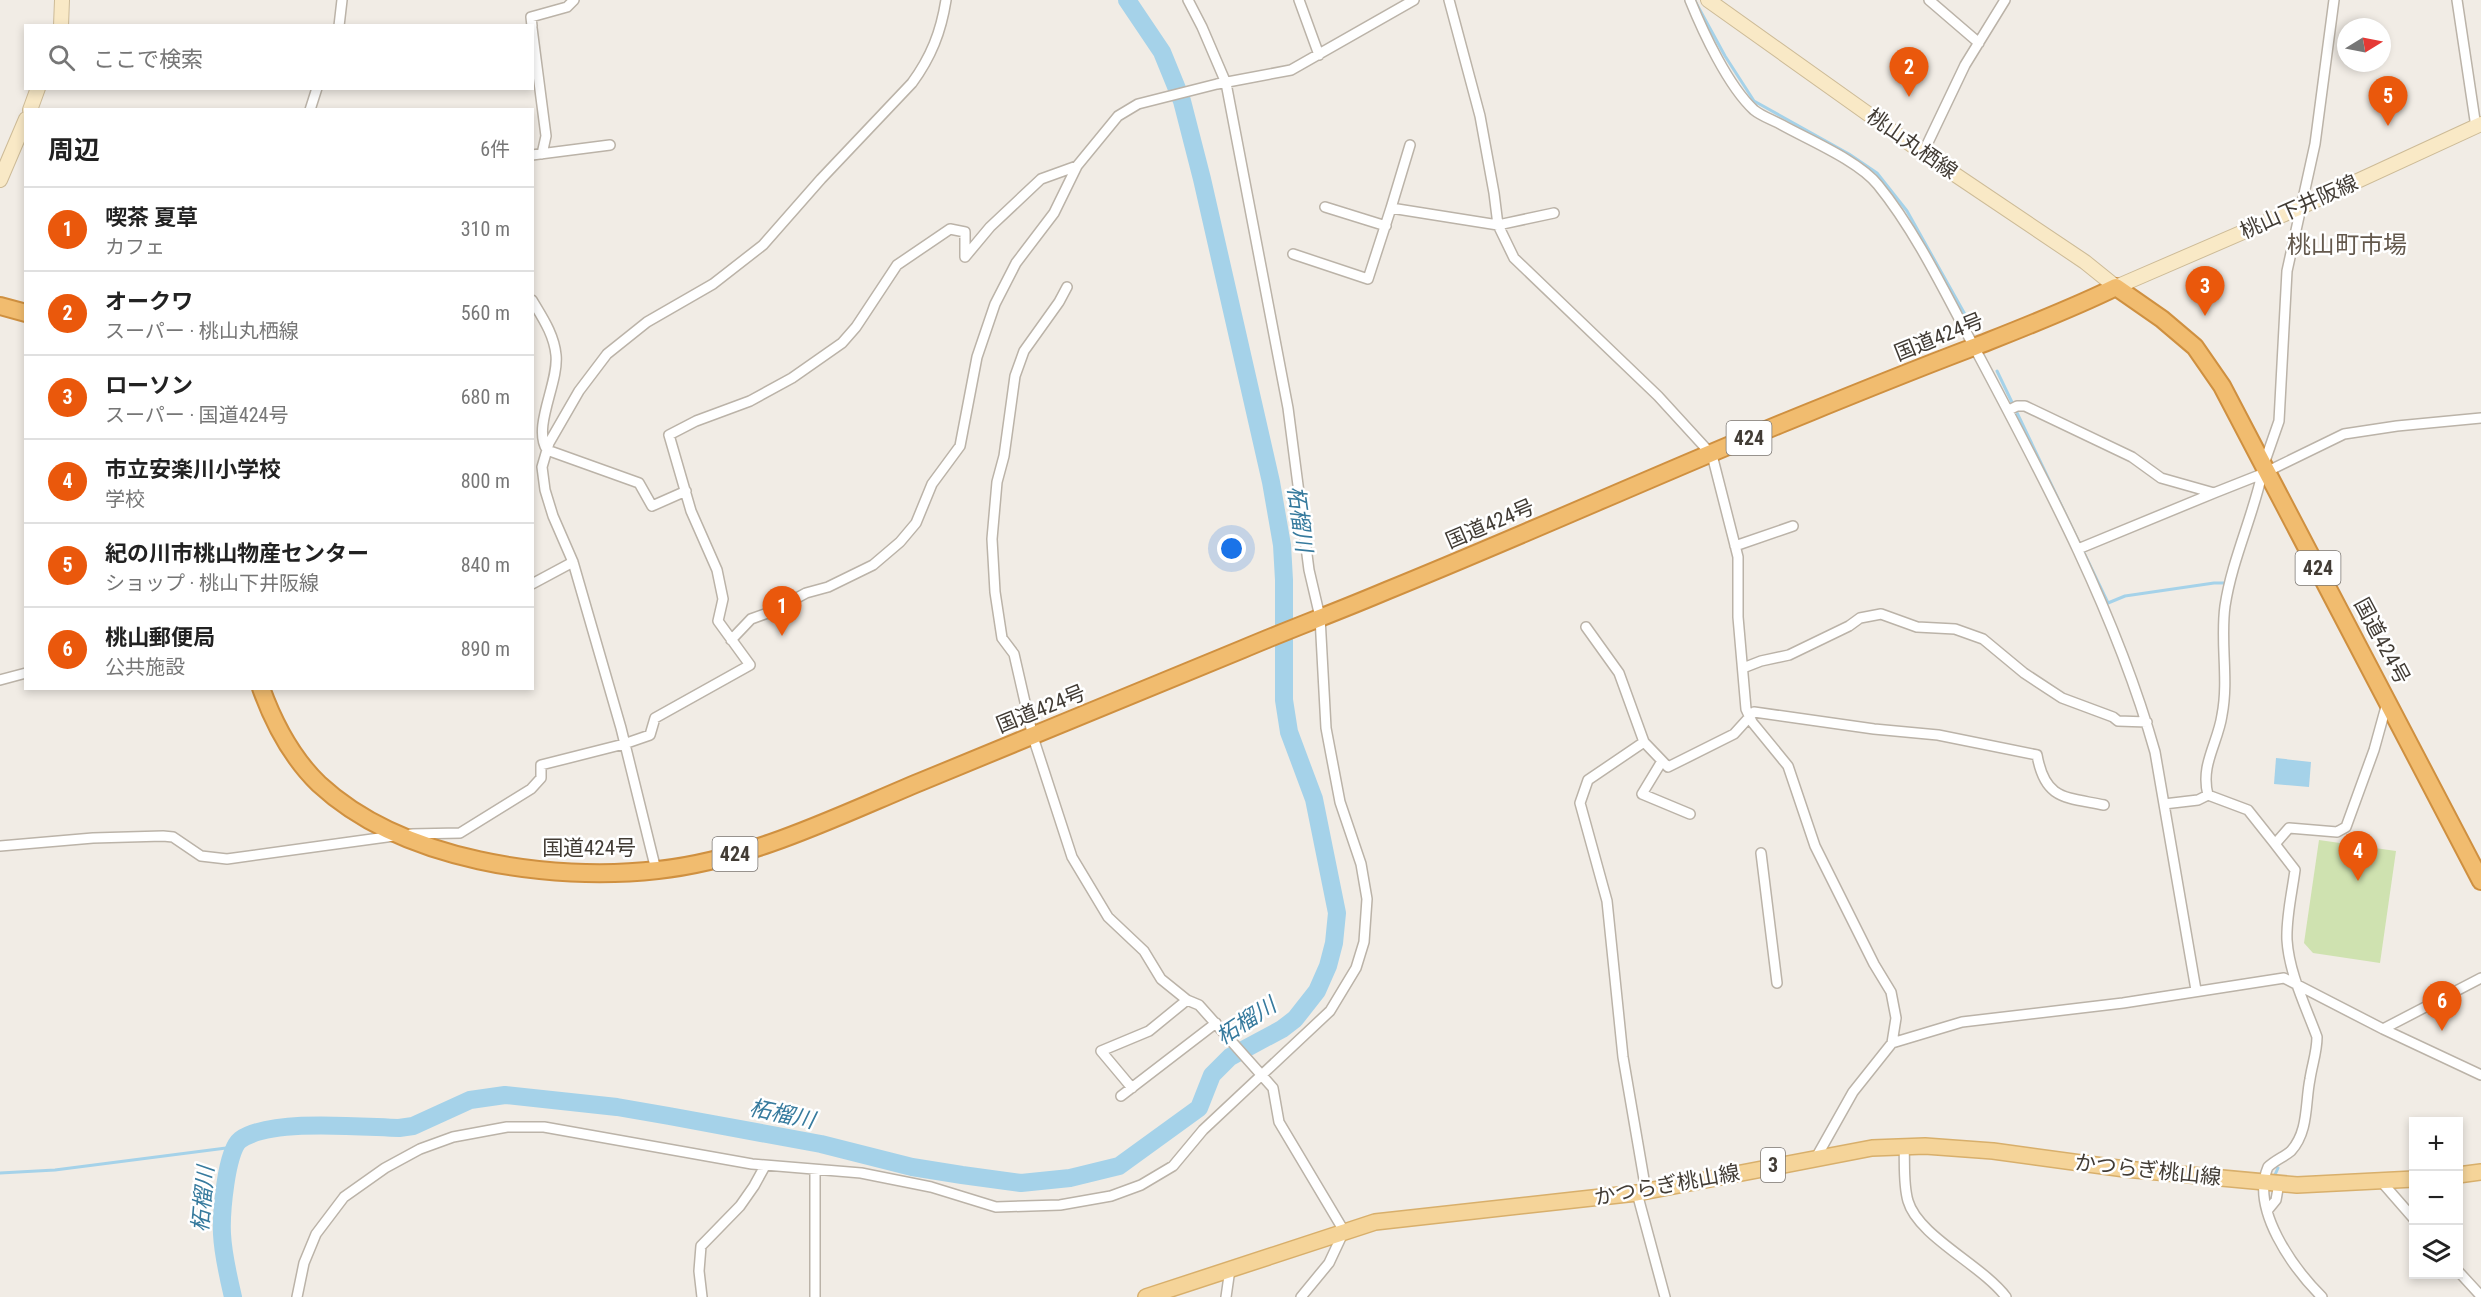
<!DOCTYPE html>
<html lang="ja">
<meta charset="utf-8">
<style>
:root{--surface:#fff;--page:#f6f6f6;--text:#222;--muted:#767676;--line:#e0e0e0;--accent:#ea580c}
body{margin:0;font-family:"Roboto Condensed","Noto Sans JP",sans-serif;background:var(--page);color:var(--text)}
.controls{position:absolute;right:18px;bottom:18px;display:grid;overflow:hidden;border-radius:0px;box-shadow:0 3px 9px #0003}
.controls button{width:54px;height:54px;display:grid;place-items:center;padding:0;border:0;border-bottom:2px solid var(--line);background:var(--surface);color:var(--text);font:30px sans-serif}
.compass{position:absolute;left:2337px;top:18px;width:54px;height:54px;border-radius:50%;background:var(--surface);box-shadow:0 3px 9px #0003;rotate:80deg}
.you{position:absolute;left:1232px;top:549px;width:21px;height:21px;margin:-15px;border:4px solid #fff;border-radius:50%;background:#1a73e8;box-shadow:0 0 0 9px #1a73e833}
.badge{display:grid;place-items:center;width:39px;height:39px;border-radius:50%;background:var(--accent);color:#fff;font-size:20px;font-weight:700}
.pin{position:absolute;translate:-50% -50px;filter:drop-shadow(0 2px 3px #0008)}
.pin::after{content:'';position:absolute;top:32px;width:21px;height:18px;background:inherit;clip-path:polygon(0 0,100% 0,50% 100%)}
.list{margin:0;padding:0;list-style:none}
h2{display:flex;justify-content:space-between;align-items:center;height:78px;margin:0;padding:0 24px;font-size:26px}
h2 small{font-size:20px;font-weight:400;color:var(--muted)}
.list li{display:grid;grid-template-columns:39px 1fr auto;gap:18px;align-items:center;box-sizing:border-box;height:84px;padding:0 24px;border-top:2px solid var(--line)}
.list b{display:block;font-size:22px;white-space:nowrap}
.list p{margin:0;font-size:20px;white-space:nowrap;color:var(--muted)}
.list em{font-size:20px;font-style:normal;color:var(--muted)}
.icon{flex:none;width:33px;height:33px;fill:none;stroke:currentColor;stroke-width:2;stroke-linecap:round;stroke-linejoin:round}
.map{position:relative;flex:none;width:2481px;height:1297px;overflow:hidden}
.search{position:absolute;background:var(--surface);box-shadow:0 3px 9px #0003;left:24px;top:24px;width:510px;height:66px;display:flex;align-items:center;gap:15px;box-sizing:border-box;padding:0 21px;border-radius:0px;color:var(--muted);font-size:22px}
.panel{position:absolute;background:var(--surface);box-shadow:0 3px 9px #0003;left:24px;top:108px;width:510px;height:582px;border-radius:0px}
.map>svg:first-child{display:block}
.green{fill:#cfe2b0}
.water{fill:#a5d2e9}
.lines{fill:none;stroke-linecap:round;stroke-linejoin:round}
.stream{stroke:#a5d2e9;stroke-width:3}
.river{stroke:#a5d2e9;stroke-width:18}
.street-casing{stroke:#bbb3a8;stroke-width:12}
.secondary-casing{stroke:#cdbb97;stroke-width:16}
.primary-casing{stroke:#d8af6b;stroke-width:18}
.highway-casing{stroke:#cf9040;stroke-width:20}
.street{stroke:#fff;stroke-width:9}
.secondary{stroke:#f9e9c6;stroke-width:14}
.primary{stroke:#f5d499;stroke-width:15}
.highway{stroke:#f1bc6f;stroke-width:16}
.labels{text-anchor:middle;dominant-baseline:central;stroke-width:5;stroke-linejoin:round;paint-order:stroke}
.shield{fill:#fff;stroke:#7b7672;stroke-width:1.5}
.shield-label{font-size:20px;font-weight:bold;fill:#423c35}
.street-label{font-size:21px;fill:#423c35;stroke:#fff}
.water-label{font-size:22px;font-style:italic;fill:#367a9d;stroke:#fff}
.quarter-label{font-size:24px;fill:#64594d;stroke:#fff}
</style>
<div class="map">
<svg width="2481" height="1297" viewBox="0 0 2481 1297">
<rect width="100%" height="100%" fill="#f1ece5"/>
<path class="green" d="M 2319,840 L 2396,851 L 2380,963 L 2313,953 L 2304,943 Z"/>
<path class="water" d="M 2276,758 L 2311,762 L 2309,787 L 2274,784 Z"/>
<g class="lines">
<path class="stream" d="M 1695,1 L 1725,56 L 1754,101 L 1849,154 L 1877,173 L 1907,211 L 1967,318
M 1997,371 L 2108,603 L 2125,596 L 2214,583 L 2226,583
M 0,1173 L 55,1170 L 234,1147
M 2274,1177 L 2278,1168"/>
<path class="river" d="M 233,1297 C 228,1276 223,1255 222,1234 C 221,1215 226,1151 240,1140 C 270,1118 361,1127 399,1128 L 413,1126 L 470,1100 L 505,1095 L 617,1107 L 669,1116 L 821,1144 L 912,1167 L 962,1175 L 1021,1183 L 1070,1178 L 1119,1166 L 1199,1108 L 1212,1075 L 1230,1057 L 1282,1029 L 1295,1019 L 1317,991 L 1328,966 L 1334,943 L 1337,913 L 1314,799 L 1289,732 L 1284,700 L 1284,580 L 1282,545 L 1271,482 L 1202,179 L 1182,101 L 1162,52 L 1127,0"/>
<g class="street-casing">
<path id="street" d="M 1299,0 L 1319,55
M 1449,0 L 1480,116 L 1494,193 L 1498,225 L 1514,258 L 1658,396 L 1712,455 L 1738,557 L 1738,617 L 1746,709 L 1752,722 L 1788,766 L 1815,846 L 1874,964 L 1891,992 L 1896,1018 L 1892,1043
M 1690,0 C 1703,32 1728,86 1754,110 C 1761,116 1773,120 1782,125 C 1809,140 1859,161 1878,185 C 1918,234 1949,301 1980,358 C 2047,484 2116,614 2155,752 L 2196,990
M 1929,0 L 1979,43
M 2457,0 L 2476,127
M 339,26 L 342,0
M 532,26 L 531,17 L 567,7 L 574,0
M 532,28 L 546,136 L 542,154
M 310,110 L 317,88
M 1923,153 L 1965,65 L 2005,0
M 532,155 L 610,145
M 1325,207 L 1386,226
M 1391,208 L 1410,145
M 1293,254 L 1368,279 L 1391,208 L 1498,225 L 1554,213
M 965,257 L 990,227 L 1041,179 L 1077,166
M 1067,287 L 1059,302 L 1024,351 L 1015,376 L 1004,456 L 997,482 L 992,539 L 995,592 L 1002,638 L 1014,654 L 1033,737 L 1072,857 L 1108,917 L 1144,951 L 1161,979 L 1187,1000 L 1199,1005 L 1273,1088 L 1279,1122 L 1344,1231 L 1329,1263 L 1301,1297
M 532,300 C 542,317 554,334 556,355 C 559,383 532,427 547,450 L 639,483 L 652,506 L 686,491
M 2009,410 L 2017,406 L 2025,406 L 2132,457 L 2161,478 L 2214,493 L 2262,474 L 2344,434 L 2397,426 L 2481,418
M 2264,464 L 2279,421 L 2287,271 L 2315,144 L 2334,0
M 1735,546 L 1793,526
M 2078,549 L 2214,493
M 532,584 L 573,562
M 1586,627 L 1619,673 L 1644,742
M 731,640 L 751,619 L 773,611 L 806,593 L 828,587 L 873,565 L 900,542 L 916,523 L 932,484 L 960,446 L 977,357 L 995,304 L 1016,263 L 1054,213 L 1077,166 L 1118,116 L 1138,104 L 1217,84 L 1291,70 L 1414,0
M 1743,668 L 1761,661 L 1789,655 L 1849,626 L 1860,618 L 1881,614 L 1917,627 L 1955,629 L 1983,639 L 2024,673 L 2062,698 L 2113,717 L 2118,721 L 2147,722
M 0,680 L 26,673
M 1662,761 L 1642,794 L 1690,814
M 2208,795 C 2200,765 2218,743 2222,715 C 2229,679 2220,642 2225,606 C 2232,560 2252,519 2262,474
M 2208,795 L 2248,810 L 2275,844
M 2164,804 L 2198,800 L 2208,795
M 411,834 L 460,833 L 531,789 L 541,778 L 541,765 L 624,744 L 650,735 L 655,718 L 750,665 L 718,621 L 723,599 L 717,570 L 691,511 L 669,435 L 696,421 L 750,401 L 792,378 L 842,343 L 856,327 L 897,265 L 950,229 L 965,232 L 965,257
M 0,846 L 93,838 L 163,836 L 173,837 L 201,856 L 227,859 L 394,836
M 1761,853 L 1777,983
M 656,870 L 621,728 L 573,562 L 553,516 L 545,490 L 542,467 L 549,443 L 579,391 L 607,354 L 647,322 L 713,284 L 763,245 L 821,179 L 912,83 C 931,57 941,32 946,0
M 2383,1029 L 2481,978
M 1132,1088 L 1101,1051 L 1149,1031 L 1187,1000
M 1121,1096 L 1216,1023
M 1904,1146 C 1905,1163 1903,1184 1908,1201 C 1918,1236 1982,1265 2006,1297
M 1817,1156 L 1853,1092 L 1892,1043 L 1962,1022 L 2123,1003 L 2284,978 L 2383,1029 L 2481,1075
M 2380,1180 L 2414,1219
M 1646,1191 L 1623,1057 L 1607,901 L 1580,803 L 1588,780 L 1644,742 L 1668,767 L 1734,734 L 1754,712 L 1874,729 L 1938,735 L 2037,755 C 2045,800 2065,797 2104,805
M 1637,1193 L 1665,1297
M 2267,1211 L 2276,1200 L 2279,1183
M 2458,1271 L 2481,1296
M 297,1297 L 304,1263 L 316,1234 L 344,1197 L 385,1168 L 420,1149 L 453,1137 L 507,1127 L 544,1127 L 752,1164 L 861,1173 L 931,1187 L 996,1207 L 1060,1205 L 1111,1196 L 1141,1185 L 1173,1166 L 1203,1130 L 1330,1011 L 1356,968 L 1364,942 L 1367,899 L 1361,864 L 1340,802 L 1326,728 L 1320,617 L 1309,570 L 1288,408 L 1226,83 L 1202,27 L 1188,0
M 702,1297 L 699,1271 L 701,1246 L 740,1206 L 754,1186 L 765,1166
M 815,1297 L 815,1170
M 1226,1297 L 1230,1269
M 2322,1297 C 2293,1268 2250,1209 2268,1167 C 2275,1160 2284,1157 2291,1151 C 2309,1131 2305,1103 2310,1079 C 2312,1065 2317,1052 2317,1037 C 2306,1007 2289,973 2287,940 C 2286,917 2292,893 2295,870 L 2275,844 L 2289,828 L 2337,832 L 2346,827 L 2374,750 L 2387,703"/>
</g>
<g class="secondary-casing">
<path id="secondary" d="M 1708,0 L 1923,153 L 2085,262 L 2116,287 L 2301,207 L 2481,124
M 61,26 L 62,0
M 30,110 L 38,88
M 0,180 L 26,119"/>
</g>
<g class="primary-casing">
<path id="primary" d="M 2458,1175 L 2481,1172
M 1146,1297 L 1375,1222 L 1637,1193 L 1872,1148 L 1925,1146 L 1993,1151 L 2125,1169 L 2297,1185 L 2414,1179"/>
</g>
<g class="highway-casing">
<path id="highway" d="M 0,306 L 26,313
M 261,688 C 274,724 291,757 319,784 C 402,861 550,882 658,870 C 750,860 836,817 920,782 C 1028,737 1136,693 1243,649 C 1290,629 1339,611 1386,591 C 1519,537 1650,478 1783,423 C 1847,397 1910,371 1974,347 C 2022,328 2069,310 2116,287 L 2162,319 L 2195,347 L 2222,386 L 2481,881"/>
</g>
<use href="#street" class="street"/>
<use href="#secondary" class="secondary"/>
<use href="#primary" class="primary"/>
<use href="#highway" class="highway"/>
</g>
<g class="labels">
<g class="shield">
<rect x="1726.5" y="421" width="45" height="34" rx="4.5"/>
<rect x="2295.5" y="551" width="45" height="34" rx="4.5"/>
<rect x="712.5" y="837" width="45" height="34" rx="4.5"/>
<rect x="1761" y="1148" width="24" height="34" rx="4.5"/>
</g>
<g class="shield-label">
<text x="1749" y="438">424</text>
<text x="2318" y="568">424</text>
<text x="735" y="854">424</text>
<text x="1773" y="1165">3</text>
</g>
<g class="street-label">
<text transform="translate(1912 144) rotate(35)">桃山丸栖線</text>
<text transform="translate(2299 207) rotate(-24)">桃山下井阪線</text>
<text transform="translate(1939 337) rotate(-22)">国道424号</text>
<text transform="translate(1490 524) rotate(-23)">国道424号</text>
<text transform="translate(2382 641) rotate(62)">国道424号</text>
<text transform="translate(1041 709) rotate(-22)">国道424号</text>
<text x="589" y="848">国道424号</text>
<text transform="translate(2148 1170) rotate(6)">かつらぎ桃山線</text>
<text transform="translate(1667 1185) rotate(-10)">かつらぎ桃山線</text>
</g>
<g class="water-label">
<text transform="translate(1300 519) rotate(82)">柘榴川</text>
<text transform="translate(1246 1021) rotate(-33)">柘榴川</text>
<text transform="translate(782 1114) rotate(12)">柘榴川</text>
<text transform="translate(203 1199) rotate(-85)">柘榴川</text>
</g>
<g class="quarter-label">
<text x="2347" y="245">桃山町市場</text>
</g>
</g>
</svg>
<div class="controls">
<button>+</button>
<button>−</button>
<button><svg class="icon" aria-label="layers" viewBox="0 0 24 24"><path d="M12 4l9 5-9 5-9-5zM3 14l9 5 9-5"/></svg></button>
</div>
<svg class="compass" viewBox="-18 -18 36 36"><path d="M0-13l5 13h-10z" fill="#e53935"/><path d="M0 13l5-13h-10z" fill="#767676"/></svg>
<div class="you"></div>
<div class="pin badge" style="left:782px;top:636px">1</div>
<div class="pin badge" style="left:1909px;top:97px">2</div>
<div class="pin badge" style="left:2205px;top:316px">3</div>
<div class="pin badge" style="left:2358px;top:881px">4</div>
<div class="pin badge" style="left:2388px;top:126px">5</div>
<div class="pin badge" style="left:2442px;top:1031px">6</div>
<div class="search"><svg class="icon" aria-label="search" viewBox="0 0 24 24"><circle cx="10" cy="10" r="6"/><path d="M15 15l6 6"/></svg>ここで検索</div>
<section class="panel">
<h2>周辺<small>6件</small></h2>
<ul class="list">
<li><span class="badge">1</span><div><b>喫茶 夏草</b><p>カフェ</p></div><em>310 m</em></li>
<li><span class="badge">2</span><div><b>オークワ</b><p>スーパー · 桃山丸栖線</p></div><em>560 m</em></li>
<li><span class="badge">3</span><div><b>ローソン</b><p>スーパー · 国道424号</p></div><em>680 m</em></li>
<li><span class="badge">4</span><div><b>市立安楽川小学校</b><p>学校</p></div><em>800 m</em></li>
<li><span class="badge">5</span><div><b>紀の川市桃山物産センター</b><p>ショップ · 桃山下井阪線</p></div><em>840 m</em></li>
<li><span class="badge">6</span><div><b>桃山郵便局</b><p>公共施設</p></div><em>890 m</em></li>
</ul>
</section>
</div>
